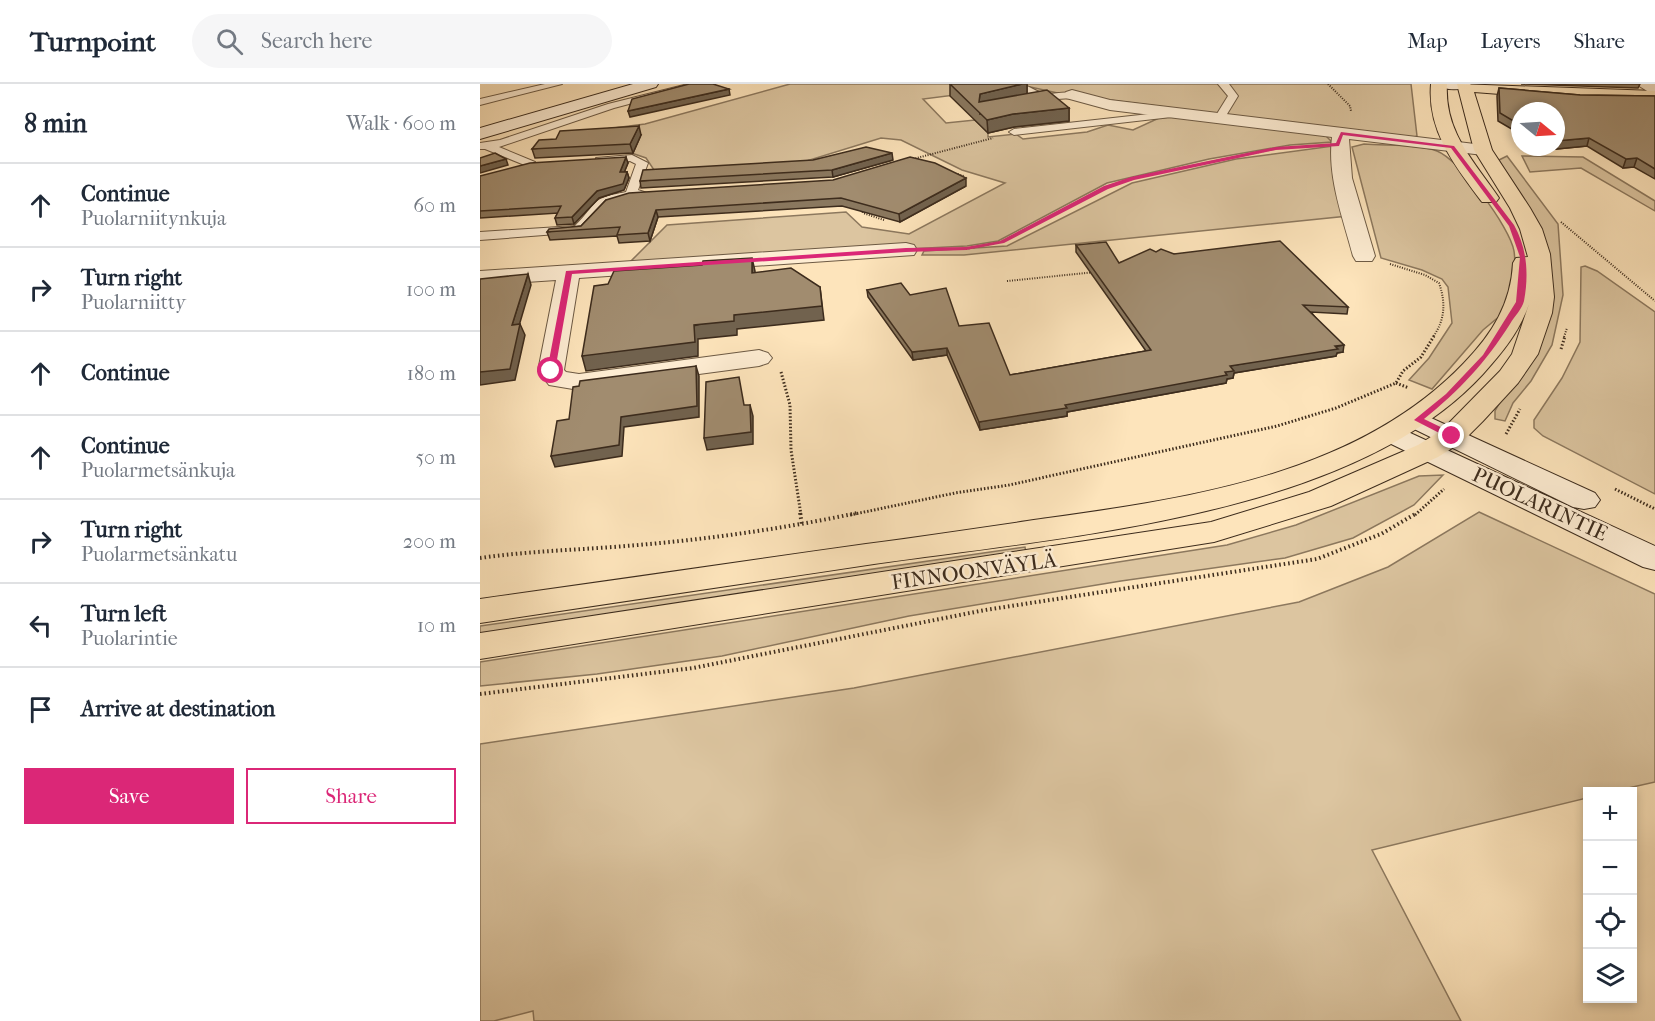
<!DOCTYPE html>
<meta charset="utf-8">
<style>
:root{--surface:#fff;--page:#f6f6f7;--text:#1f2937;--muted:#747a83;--line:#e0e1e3;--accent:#db2777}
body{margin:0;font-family:"IM FELL French Canon",serif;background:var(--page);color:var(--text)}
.controls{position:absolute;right:18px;bottom:18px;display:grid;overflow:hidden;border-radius:0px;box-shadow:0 3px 9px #0003}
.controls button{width:54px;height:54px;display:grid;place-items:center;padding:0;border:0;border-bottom:2px solid var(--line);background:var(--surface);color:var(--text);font:30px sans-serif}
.compass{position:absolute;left:1031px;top:18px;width:54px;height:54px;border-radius:50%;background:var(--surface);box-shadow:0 3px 9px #0003;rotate:108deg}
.stop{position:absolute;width:18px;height:18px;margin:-14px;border:4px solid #db2777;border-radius:50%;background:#fff}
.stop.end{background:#db2777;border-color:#fff;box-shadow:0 2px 6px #0008}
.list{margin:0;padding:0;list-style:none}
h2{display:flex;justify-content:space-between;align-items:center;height:78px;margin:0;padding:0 24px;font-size:26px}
h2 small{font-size:20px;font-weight:400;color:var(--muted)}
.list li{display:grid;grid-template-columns:39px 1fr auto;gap:18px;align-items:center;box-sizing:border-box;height:84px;padding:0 24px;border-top:2px solid var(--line)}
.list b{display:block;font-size:22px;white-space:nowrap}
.list p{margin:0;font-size:20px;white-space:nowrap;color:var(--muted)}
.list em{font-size:20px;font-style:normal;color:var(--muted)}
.actions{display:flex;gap:12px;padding:18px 24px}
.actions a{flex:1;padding:14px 0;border:2px solid var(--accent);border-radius:0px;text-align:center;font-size:21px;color:var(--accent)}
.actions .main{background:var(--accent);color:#fff}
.icon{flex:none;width:33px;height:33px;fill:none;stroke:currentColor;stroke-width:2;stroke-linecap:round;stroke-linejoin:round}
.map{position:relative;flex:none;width:1175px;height:937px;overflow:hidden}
header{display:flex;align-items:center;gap:36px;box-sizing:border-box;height:84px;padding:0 30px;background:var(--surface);border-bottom:2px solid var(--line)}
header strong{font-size:28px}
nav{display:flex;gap:33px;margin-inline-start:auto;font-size:21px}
.search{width:420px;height:54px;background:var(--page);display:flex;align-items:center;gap:15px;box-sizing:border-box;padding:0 21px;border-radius:33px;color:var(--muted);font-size:22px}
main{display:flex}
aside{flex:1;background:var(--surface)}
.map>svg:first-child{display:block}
.green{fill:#dcc5a0;stroke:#8c785e;stroke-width:1.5}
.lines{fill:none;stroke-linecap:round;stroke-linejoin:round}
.lane-casing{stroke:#6d5a44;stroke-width:2}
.street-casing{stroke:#6d5a44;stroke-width:2}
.secondary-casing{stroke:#3d2c1d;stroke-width:2}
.primary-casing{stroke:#3d2c1d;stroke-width:2}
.path-far2{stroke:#3d2c1d;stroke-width:2;stroke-dasharray:1 1.5;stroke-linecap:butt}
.path-far1{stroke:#3d2c1d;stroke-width:3;stroke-dasharray:1.5 2;stroke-linecap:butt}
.path{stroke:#3d2c1d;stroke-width:4;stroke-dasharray:1.5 3;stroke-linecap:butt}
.lane{fill:#feedd3;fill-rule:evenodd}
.street{fill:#feedd3;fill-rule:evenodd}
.secondary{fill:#feedd3;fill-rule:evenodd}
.primary{fill:#fde4bb;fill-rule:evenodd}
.wall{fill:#8a785f;stroke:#3d2c1d;stroke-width:1.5}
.shaded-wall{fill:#71624e;stroke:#3d2c1d;stroke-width:1.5}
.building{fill:#a18c6f;stroke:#3d2c1d;stroke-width:1.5}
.route{fill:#db2777}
.labels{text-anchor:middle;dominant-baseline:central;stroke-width:5;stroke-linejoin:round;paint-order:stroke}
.street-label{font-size:21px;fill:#3d2c1d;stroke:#feedd3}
</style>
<header>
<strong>Turnpoint</strong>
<div class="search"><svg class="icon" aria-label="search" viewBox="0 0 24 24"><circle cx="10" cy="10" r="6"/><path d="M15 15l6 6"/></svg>Search here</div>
<nav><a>Map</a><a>Layers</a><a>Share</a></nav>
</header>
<main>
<aside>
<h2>8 min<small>Walk · 600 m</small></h2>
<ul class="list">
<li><svg class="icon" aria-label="ahead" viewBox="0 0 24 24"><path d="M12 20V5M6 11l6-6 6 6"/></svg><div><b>Continue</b><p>Puolarniitynkuja</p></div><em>60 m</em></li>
<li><svg class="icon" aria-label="right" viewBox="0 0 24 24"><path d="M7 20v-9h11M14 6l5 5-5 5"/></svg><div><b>Turn right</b><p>Puolarniitty</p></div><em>100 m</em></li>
<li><svg class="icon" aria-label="ahead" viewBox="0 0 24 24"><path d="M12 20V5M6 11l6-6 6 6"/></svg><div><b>Continue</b></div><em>180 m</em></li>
<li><svg class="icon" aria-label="ahead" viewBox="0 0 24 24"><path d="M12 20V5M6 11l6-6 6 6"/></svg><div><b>Continue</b><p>Puolarmetsänkuja</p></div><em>50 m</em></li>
<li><svg class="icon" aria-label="right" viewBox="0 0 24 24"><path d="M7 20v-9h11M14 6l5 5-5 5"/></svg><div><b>Turn right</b><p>Puolarmetsänkatu</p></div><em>200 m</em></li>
<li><svg class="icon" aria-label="left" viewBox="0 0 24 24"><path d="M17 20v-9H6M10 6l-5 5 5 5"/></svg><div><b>Turn left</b><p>Puolarintie</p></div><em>10 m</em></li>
<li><svg class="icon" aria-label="arrive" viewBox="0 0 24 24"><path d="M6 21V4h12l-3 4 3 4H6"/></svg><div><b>Arrive at destination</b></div></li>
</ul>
<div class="actions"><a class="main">Save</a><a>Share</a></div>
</aside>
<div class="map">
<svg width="1175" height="937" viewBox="0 0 1175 937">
<rect width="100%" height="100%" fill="#fde4bb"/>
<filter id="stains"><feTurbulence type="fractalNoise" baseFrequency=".00333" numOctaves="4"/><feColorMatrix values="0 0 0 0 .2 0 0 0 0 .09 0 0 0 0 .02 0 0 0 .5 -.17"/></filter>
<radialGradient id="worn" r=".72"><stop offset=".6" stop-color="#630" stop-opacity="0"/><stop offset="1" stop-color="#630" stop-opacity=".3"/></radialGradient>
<path class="green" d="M 310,0 L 931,0 L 937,52 L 932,54 L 582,10 L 546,2 L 443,15 L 466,39 L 495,36 L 508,49 L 508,53 L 536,50 L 543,55 L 607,48 L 628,41 L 653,46 L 679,34 L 703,32 L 845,51 L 852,58 L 810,61 L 729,75 L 627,99 L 518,157 L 487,162 L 149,179 L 187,141 L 366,128 L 382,143 L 429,150 L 525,99 L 482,86 L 421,56 L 401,54 L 320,79 L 174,86 L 166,74 L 110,55 L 118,46 L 165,40 Z
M 884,60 C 904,62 939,60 957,67 C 980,76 1030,143 1034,167 C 1037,186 1030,207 1027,226 L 1003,246 L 952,305 L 929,296 L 949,274 L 972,239 L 968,203 L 962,195 L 942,186 L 901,174 L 872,63 Z
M 853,62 L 868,132 L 484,171 L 442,171 L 444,167 L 527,162 L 652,99 L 756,75 Z
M 1027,72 L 1078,140 L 1083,211 L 1072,261 L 1051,297 L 1033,319 L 1025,337 L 1015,335 L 1015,327 L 1070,230 L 1020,80 L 1019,76 Z
M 1042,72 L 1103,73 L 1175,117 L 1175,127 L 1101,84 L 1050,88 Z
M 1105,182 L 1117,187 L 1175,228 L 1175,410 L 1063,352 L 1054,344 L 1054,336 L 1082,294 L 1100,258 L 1101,183 Z
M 963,391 L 934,421 L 873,454 L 805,474 L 641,497 L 429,532 L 242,572 L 117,590 L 0,602 L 0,578 L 747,461 L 816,441 L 939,392 Z
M 999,428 L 1175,510 L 1175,698 L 1135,707 L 1108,708 L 1107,714 L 892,766 L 981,937 L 54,937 L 53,927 L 14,937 L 0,937 L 0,660 L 374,604 L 819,518 L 908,483 Z
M 545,463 L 546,469 L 0,550 L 0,542 Z"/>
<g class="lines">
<g class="lane-casing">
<path id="lane" d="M 65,0 L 82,0 L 0,21 L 0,15 Z
M 208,0 L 224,0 L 134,24 L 19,63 L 55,78 L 55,82 L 47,82 L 5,65 L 0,65 L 0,59 L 20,56 L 128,20 Z
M 538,0 C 549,0 556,9 567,10 C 577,10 588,6 597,11 L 592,14 L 563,16 L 545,22 L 540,19 L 554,13 L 538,4 Z
M 738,0 L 749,0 L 758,12 L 744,35 L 740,36 L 735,33 L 748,12 Z
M 705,26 L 709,27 L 709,31 L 534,51 L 529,48 L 534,45 Z
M 152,71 L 168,79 L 158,106 L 167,109 C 157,117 141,114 129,119 C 121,122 111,140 103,148 L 0,156 L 0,148 L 95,142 C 119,118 108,115 146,108 L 156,80 L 150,77 L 120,79 L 116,78 L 116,74 Z"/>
</g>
<g class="street-casing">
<path id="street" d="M 1156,0 L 1175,0 L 1175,12 Z
M 592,6 L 630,16 L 1003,61 L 1012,66 L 1003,71 L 869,55 L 872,94 L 895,172 L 892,177 L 876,177 L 873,172 C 863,134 847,93 852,53 L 630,26 L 586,14 L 584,11 L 586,8 Z
M 426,159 L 434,161 L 437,166 L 434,171 L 99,194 L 84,286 L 86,288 L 99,290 L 279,266 L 288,269 L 292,274 L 288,279 L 279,282 L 99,306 L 69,301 L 58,287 L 76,196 L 0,201 L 0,187 Z"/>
</g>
<g class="secondary-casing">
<path id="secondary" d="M 153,0 L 178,0 L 176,3 L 0,55 L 0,44 Z
M 957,0 L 991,0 C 984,7 964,7 957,0 Z
M 938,328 L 1115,409 L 1120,416 L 1115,423 L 1104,425 L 1093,423 L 928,342 L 924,336 L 928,330 Z
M 913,341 L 1175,462 L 1175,486 L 1163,483 L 903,356 L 899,350 L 903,344 Z"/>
</g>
<g class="primary-casing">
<path id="primary" d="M 951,0 L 967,0 C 964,48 994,77 1019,114 L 1016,118 L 1002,118 C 975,82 947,47 951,0 Z
M 977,0 L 1175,7 L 1175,17 L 1098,16 L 994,8 L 1012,66 L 1050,124 L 1062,145 L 1070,170 L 1074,213 L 1072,229 L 1058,270 L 1038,299 L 1003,337 L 982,358 L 958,373 L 851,422 L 734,458 L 0,575 L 0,549 L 731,438 L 829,408 L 938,361 L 962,346 L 1020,287 L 1032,270 L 1049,220 C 1040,247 1022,269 1003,290 C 871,434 579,453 394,480 C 263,500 131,519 0,539 L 0,515 C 129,497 257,478 386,460 C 447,452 507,443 568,434 C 712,414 878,390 984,279 C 1012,250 1031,220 1033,179 L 1036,174 L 1048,173 L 1040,145 L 1030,124 L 994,66 Z"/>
</g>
<path class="path-far2" d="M 848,0 L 870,22 L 871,27
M 433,75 L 513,54
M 473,89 L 484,92
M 381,123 L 383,129 L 404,136
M 1081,138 L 1175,217
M 451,165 L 486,165 L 521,158 L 626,104 L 653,94 L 794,65
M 910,180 L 945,191 L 959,199 C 966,219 965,236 953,253
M 527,197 L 616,188
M 1084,253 L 1087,244"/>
<path class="path-far1" d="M 1081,265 L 1085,252
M 301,288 L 310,321 L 311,366 L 321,431
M 916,299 L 929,304
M 1026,350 L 1040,325
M 1135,405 L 1175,425
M 370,431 L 475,409 L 529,401 L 797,342 L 856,324 L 916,299 L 923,287 L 941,273 L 954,252
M 935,431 L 964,405"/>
<path class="path" d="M 320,429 L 322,441
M 0,474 C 49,467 97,466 146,462 C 223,456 302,445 377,429
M 0,610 L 213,584 L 505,526 L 837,475 L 901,450 L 937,429"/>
<use href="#lane" class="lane"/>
<use href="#street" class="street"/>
<use href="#secondary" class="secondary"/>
<use href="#primary" class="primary"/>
</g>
<path class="wall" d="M 470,0 L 547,0 L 547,10 L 589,24 L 589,37 L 534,43 L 508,49 L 470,12 Z
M 1041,0 L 1160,0 L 1158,4 Z
M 1019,4 L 1100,11 L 1175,12 L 1175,95 L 1154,83 L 1143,84 L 1107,62 L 1067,66 L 1062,63 L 1076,63 L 1040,27 L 1040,50 L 1018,37 L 1017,12 Z
M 161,51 L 153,69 L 55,74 L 52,65 Z
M 413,76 L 353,93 L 161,104 L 160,97 Z
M 148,79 L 144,88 L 147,88 L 149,94 L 144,106 L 119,114 L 94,140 L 77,141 L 75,134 L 78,129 L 0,134 L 0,92 Z
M 486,102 L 420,138 L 362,122 L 178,133 L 170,157 L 139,159 L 137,152 L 70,156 L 67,148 L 101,142 L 126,116 Z
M 596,161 L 639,179 L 676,168 L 694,170 L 868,223 L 867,230 L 831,228 L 863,268 L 857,269 L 856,272 L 754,289 L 753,294 L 747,295 L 746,299 L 587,328 L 587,332 L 500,346 L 467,271 L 433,276 L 388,213 L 387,206 L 430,211 L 530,291 L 666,267 L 596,168 Z"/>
<path class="shaded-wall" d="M 542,0 L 547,0 L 547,11 L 500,23 L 500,31 L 499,18 L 500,10 Z
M 249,5 L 250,11 L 150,33 L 148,27 Z
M 589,24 L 589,37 L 534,43 L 508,49 L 507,36 L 533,30 Z
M 159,42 L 161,51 L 153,69 L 150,60 Z
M 1109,54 L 1107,62 L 1067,66 L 1068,63 L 1076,63 L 1076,57 Z
M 412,69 L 413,76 L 353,93 L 352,86 Z
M 146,73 L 148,79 L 142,94 L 140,88 Z
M 1157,74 L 1154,83 L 1143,84 L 1146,75 Z
M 26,75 L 28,81 L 0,89 L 0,82 Z
M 147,88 L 149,94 L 144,106 L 119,114 L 94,140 L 92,133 L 117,107 Z
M 486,94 L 486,102 L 420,138 L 419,130 Z
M 176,126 L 178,133 L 170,157 L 168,149 Z
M 272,174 L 275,187 L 275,202 L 272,189 Z
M 48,190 L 51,201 L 36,252 L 32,241 Z
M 340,203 L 344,236 L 257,245 L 257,251 L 218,255 L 218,272 L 106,287 L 102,272 L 254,231 Z
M 40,240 L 45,251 L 35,296 L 0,301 L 0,288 Z
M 864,261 L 863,268 L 857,269 L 856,272 L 754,289 L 753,294 L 747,295 L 746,299 L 587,328 L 587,332 L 500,346 L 499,338 L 745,288 L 750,282 Z
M 467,264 L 467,271 L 433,276 L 432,268 Z
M 216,282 L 219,292 L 219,333 L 144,343 L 142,372 L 75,383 L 71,372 L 141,333 Z
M 270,321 L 273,332 L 273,360 L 227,366 L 224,354 Z"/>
<path class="building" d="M 209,0 L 233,0 L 249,5 L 148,27 L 152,15 Z
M 470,0 L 542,0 L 500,10 L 499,18 L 567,6 L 589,24 L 533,30 L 507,36 Z
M 1019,4 L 1100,11 L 1175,12 L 1175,85 L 1157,74 L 1146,75 L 1109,54 L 1076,57 L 1076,27 L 1040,27 L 1040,41 L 1020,29 Z
M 159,42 L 150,60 L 52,65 L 59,56 L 76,55 L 80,47 Z
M 386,63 L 412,69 L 352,86 L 160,97 L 163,86 L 333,76 Z
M 15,69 L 26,75 L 0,82 L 0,74 Z
M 146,73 L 140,88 L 147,88 L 143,100 L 117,107 L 92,133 L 75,134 L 81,122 L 0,127 L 0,92 L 50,79 Z
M 430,73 L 455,79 L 486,94 L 419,130 L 361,114 L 176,126 L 168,149 L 137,151 L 140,143 L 67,148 L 69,145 L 101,142 L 126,116 L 149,109 L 353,96 Z
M 800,157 L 868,223 L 823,221 L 864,261 L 855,262 L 858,265 L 750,282 L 754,287 L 745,288 L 747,291 L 585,321 L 587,324 L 499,338 L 467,264 L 432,268 L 387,206 L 421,199 L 430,211 L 466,204 L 479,242 L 509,239 L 530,291 L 671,266 L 596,161 L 626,158 L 639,179 L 670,165 L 676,168 L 681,165 L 694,170 Z
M 272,174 L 272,189 L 311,184 L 340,203 L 342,222 L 254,231 L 254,237 L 214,241 L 215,258 L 102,272 L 114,202 L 128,200 L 134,187 L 222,181 L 223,177 Z
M 48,190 L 32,241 L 40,240 L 30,285 L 0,288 L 0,195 Z
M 216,282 L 217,322 L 141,333 L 139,361 L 71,372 L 77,337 L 89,335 L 93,303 L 99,302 L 100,297 Z
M 259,293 L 264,321 L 270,321 L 271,348 L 224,354 L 226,298 Z"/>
<path class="route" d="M 861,48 L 974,62 L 1034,141 C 1047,164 1049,190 1044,217 C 1042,225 1034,233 1030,240 C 1006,278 979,307 944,335 L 975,350 L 975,354 L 969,354 L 934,336 L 966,310 L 1003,271 L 1036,218 L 1040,173 L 1029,142 L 971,64 L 863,51 L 859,62 L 796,66 L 654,96 L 628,105 L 524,159 L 486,166 L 426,168 L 92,190 L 75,287 L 71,289 L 67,287 L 86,187 L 426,164 L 486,163 L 520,157 L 624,102 L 651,93 L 796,63 L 856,59 Z"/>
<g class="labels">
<g class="street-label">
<text transform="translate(1060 420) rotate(25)">PUOLARINTIE</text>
<text transform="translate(494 487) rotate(-8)">FINNOONVÄYLÄ</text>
</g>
</g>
<rect width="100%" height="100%" filter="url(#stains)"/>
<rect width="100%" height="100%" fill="url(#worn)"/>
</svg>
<div class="controls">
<button>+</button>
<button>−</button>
<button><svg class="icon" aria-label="locate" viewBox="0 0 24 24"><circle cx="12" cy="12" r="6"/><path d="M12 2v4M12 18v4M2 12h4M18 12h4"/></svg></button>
<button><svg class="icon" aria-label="layers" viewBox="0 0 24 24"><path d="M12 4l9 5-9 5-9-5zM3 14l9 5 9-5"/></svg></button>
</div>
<svg class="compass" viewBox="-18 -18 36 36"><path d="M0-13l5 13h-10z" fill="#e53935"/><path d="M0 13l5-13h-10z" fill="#747a83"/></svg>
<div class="stop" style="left:71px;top:287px"></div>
<div class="stop end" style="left:972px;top:352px"></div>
</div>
</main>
